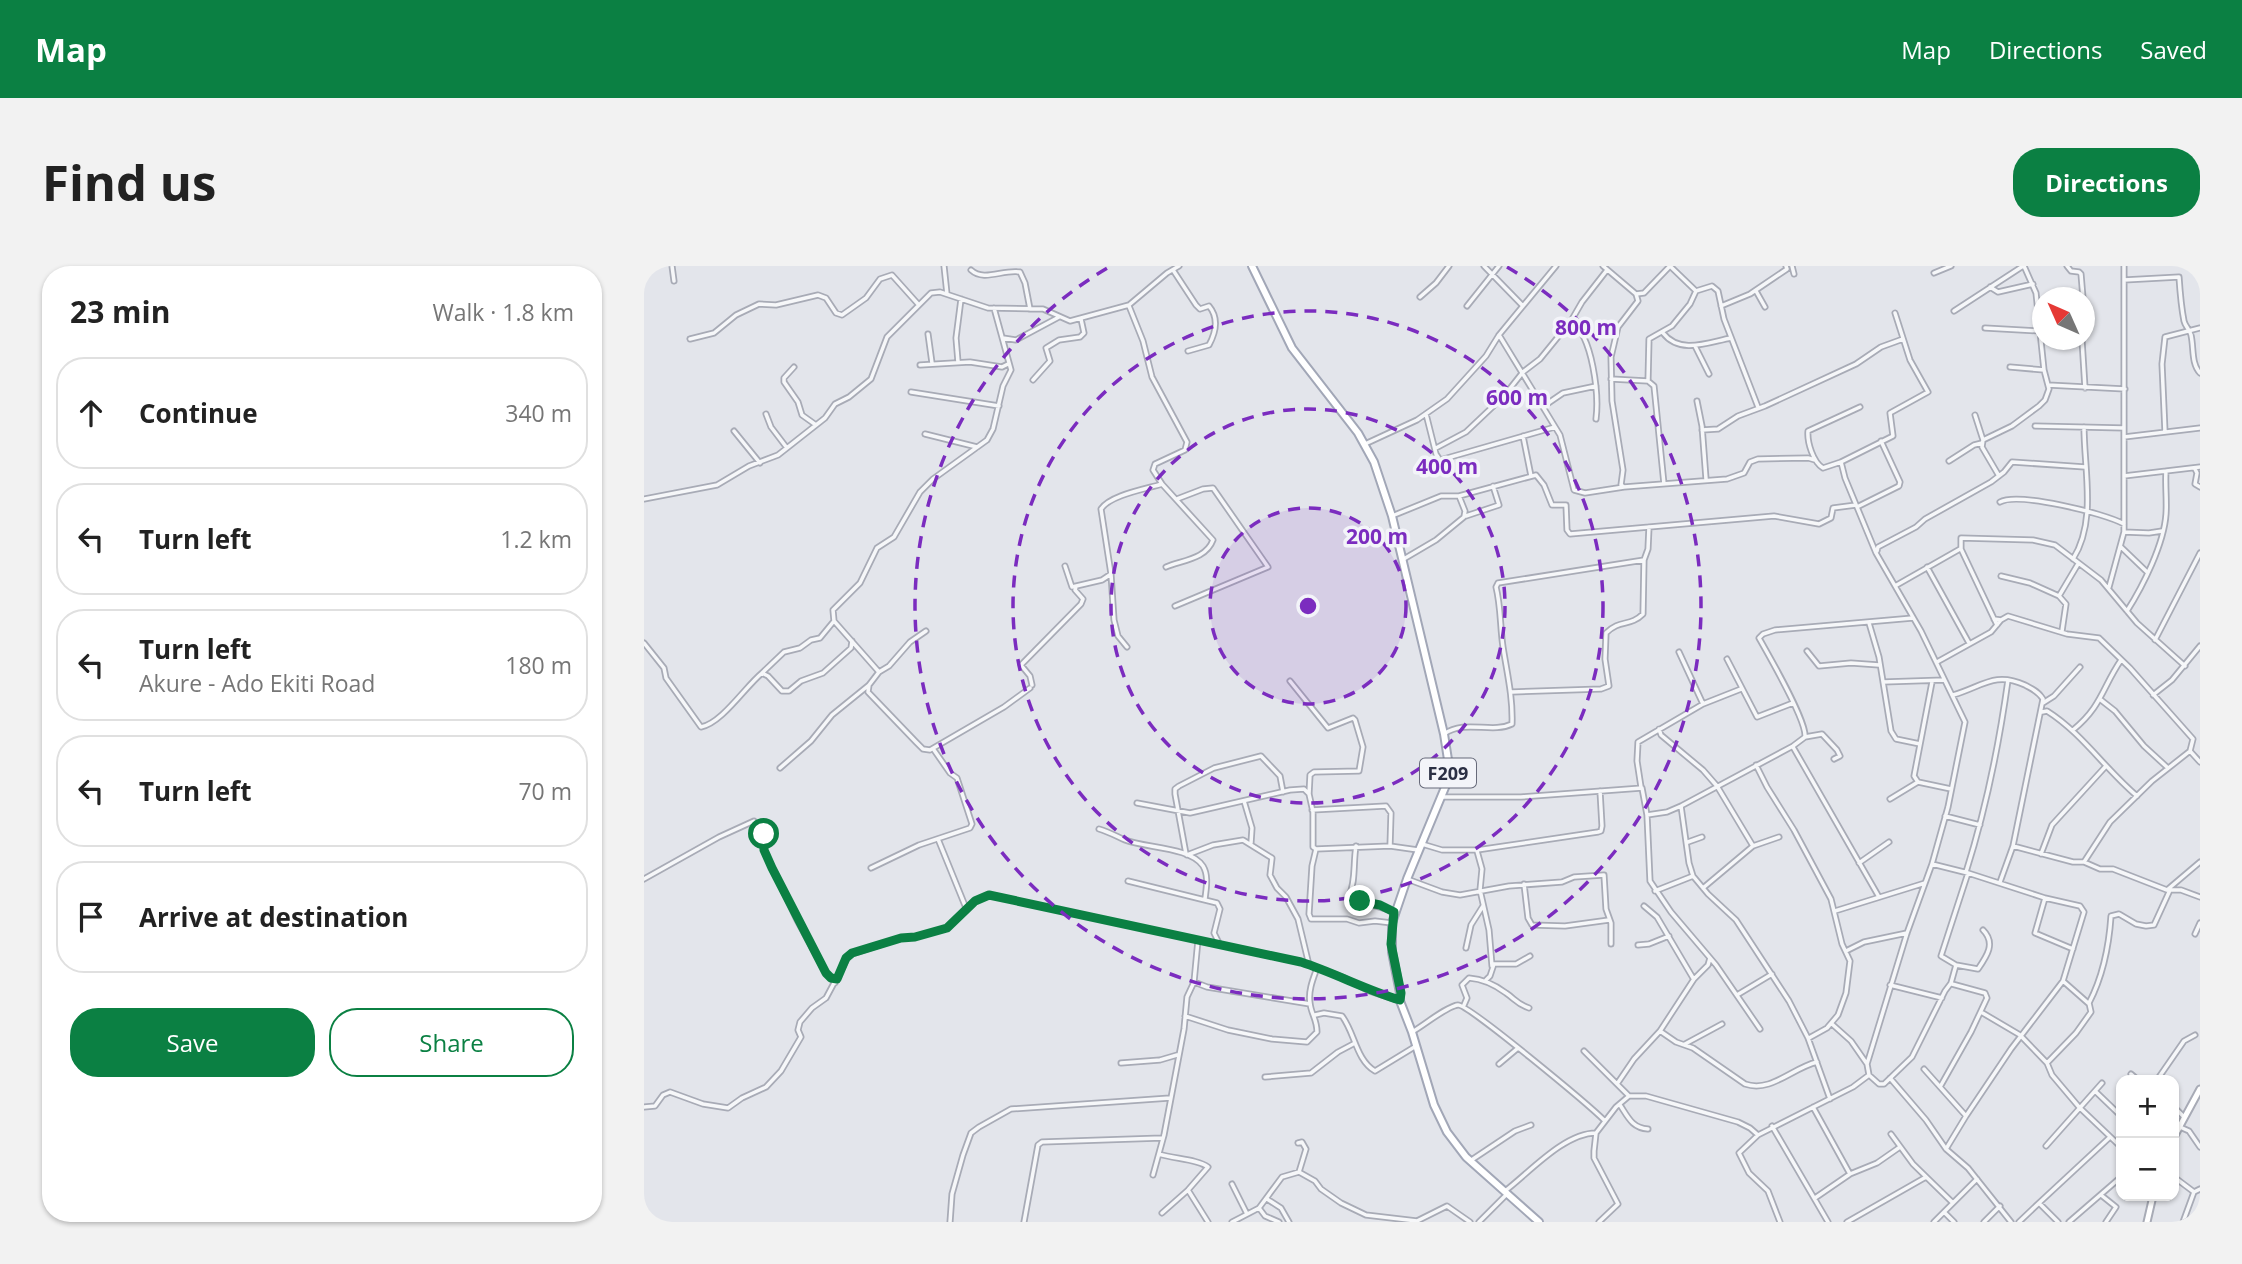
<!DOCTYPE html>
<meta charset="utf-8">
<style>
:root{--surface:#fff;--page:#f2f2f2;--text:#222;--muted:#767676;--line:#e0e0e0;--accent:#0b8043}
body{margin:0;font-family:"Open Sans",sans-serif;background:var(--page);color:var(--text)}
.controls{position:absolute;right:21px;bottom:21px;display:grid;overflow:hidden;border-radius:14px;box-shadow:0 2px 5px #0004}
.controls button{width:63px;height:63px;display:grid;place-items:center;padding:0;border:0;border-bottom:2px solid var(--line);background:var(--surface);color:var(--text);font:35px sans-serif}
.compass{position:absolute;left:1388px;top:21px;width:63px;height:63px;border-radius:50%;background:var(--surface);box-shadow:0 2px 5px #0004;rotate:315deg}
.stop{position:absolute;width:21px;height:21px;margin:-16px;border:5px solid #0b8043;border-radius:50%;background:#fff}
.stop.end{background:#0b8043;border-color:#fff;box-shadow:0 2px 7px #0008}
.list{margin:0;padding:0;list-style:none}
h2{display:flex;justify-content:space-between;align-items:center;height:91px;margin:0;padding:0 28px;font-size:30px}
h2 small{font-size:23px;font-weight:400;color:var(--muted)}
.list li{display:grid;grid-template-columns:46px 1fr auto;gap:21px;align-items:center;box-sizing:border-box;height:112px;margin:0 14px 14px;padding:0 14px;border:2px solid var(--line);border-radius:28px}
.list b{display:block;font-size:26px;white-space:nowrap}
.list p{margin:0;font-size:23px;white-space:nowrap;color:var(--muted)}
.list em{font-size:23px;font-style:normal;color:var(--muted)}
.actions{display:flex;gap:14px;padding:21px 28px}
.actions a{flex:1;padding:16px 0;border:2px solid var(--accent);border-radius:28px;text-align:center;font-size:24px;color:var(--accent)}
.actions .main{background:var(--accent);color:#fff}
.icon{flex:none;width:38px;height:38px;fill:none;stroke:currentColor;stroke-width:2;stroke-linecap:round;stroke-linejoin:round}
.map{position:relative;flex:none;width:1556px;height:956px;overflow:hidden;border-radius:28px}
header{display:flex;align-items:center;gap:42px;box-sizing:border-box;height:98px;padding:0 35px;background:var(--accent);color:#fff}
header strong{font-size:33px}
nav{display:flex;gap:38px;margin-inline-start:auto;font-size:24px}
.intro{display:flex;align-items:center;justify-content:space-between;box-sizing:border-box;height:168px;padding:0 42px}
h1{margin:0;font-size:49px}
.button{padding:18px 32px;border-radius:28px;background:var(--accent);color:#fff;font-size:24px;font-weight:700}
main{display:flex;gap:42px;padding:0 42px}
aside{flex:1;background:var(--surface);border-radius:28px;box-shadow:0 2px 5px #0004}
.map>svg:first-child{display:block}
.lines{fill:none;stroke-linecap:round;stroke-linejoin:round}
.street-casing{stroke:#a8abb6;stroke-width:7}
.secondary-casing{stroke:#a8abb6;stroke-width:9}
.primary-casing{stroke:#a2a7b7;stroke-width:10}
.street{stroke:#f6f7f9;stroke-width:3.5}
.secondary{stroke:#fff;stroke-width:5}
.primary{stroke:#fff;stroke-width:6}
.route{stroke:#0b8043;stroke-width:9}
.ring{fill:none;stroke:#7b2cbf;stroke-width:3.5;stroke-dasharray:12 9}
.labels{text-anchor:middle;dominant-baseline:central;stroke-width:7;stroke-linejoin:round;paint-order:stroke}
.shield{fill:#f3f4f9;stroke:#676a7a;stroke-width:2}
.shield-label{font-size:18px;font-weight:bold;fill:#2b2f44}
.centre{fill:#7b2cbf;stroke:#f3f4f9;stroke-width:3.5}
.ring-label{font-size:21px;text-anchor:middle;font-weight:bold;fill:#7b2cbf;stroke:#f3f4f9;stroke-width:7;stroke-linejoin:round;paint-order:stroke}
</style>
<header>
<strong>Map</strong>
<nav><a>Map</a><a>Directions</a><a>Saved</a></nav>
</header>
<div class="intro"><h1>Find us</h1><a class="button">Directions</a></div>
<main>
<aside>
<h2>23 min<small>Walk · 1.8 km</small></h2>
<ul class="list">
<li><svg class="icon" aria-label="ahead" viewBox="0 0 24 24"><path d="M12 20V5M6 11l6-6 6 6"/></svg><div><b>Continue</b></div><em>340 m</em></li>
<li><svg class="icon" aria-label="left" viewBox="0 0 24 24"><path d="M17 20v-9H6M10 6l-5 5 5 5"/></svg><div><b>Turn left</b></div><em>1.2 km</em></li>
<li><svg class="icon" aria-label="left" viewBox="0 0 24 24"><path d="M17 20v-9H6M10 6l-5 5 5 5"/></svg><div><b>Turn left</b><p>Akure - Ado Ekiti Road</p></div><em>180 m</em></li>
<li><svg class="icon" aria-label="left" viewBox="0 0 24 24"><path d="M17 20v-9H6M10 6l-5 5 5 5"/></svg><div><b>Turn left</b></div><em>70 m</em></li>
<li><svg class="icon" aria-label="arrive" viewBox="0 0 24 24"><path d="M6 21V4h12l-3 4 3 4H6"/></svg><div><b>Arrive at destination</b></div></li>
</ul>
<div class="actions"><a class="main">Save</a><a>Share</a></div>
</aside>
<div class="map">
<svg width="1556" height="956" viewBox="0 0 1556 956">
<rect width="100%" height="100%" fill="#e3e5eb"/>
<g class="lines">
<g class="street-casing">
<path id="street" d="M 28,0 L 30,15
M 300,0 L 303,28
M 840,0 L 879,40
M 959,0 L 992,28 L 994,35 L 974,61 L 967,91 L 968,135 L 979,204 L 977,219 L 980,221 L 1083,213 L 1100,207 L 1106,196 L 1114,193 L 1164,192 L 1171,194
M 1026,0 L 1052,25
M 1148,0 L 1150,8
M 1423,0 L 1427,5 L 1435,6 L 1437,8 L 1439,32
M 327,4 C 340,16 359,3 376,6 L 381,17 L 386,43
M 529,4 L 552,39 L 556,43 L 565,40 C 575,52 572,66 565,79 L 544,85
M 1290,7 L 1307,0
M 1480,14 L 1535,11 C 1536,26 1537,40 1540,55 C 1541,60 1546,64 1547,69 C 1550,82 1547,97 1556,107
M 1346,21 L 1354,26 L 1389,18
M 1052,25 L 1068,20 L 1074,25 L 1080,53 L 1114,141
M 1112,25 L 1121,41
M 992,28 L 1000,27 L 1026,0
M 776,31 L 792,17 L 805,0
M 485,40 L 499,75 L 508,111 L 543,176 L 541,184 L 511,198 L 509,204 L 518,218 L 569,274 C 562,293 539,294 522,301
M 823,40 L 855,0
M 1077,40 L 1106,28 L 1143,3 L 1142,0
M 1310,45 L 1379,0
M 927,55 C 949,70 955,129 952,153
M 1341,62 L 1396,65
M 1019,67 C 1036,89 1065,76 1087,72
M 284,68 L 288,97
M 855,69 L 916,169 L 930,224 L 941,227 L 980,221
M 359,72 L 372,74 L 415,51
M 46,73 L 70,67 L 92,49 L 115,38 L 132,39 L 174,29 L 182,32 L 192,47 L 198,49 L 222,32 L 236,13 L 248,9 L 274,38
M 1438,74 L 1441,122
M 1051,80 L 1065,108
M 314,96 L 312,72 L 317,33
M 276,99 L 326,96 L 358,101 L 364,98
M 150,101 L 140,112 L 140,116 L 154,136 L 158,149 L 172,159
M 1366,101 L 1400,104
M 967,113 L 1004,115 L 1010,120 L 1020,218
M 389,114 L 406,95 L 402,82 L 415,74 L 436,71 L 440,67 L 437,53
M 1004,115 L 1005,73 L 1028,60 L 1046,38 L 1052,25
M 1404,119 L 1481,123
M 267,126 L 355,140
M 1053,135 L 1058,160 L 1062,213
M 900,140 L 919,127 L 952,120
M 1216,141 L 1164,165 C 1163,176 1169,196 1179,202 L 1197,196 L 1201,212 L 1232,287 L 1277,365 L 1321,456 L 1304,541 L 1288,598 L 1263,667 L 1223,798 L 1225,809 L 1235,818 L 1240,818 L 1268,791 L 1301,725 L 1307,717 L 1312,699
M 122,148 L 127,161 L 143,182
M 782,148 L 792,188 L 796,194 L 911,161
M 1331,149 L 1339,174 L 1338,181 L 1355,210
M 1391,160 L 1480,162
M 1058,164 L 1074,163 L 1094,150 L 1121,140 L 1212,98 L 1237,81 L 1259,73
M 90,165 L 116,197
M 1521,166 L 1518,98 L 1521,71 L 1556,62
M 281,168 L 333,181
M 879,170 L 887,210
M 1480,171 L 1556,162
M 1339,174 L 1368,160 L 1395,140 L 1401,134 L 1405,123 L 1400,104 L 1392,27 L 1380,0
M 721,178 L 773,154 L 803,133 L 842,90 L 855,69 L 912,0
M 792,182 L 822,166 L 860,130 L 879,106 L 896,93 L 927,55 L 938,36 L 963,4
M 1305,195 L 1330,179 L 1338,177
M 1197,196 L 1249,170 L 1246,147 L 1284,126 L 1266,94 L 1251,47
M 1551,203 L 1553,207 L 1551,218 L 1556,221
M 1480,210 L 1556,201
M 0,233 L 73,219 L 105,200 L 134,189 L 181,152 L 191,138 L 205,131 L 227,113 L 243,71 L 287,27 L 296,26 L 344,42 L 399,43 L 426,55 L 485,39 L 523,7 L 535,0
M 1356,236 C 1374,226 1460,247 1480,258
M 1213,241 L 1255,220 L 1256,216 L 1237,175
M 748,250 L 797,230 L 815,230 L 892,209 L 900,219 L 908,239 L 922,239 L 923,264 L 926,268 L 1130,250 L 1175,258 L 1187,252 L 1189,242 L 1212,239
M 822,250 L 855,239 L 849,220
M 1480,266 L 1505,267 L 1518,265
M 1477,281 L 1503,306
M 1233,285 L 1234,281 L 1272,261 L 1281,253 L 1347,216 L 1360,206 L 1368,196 L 1441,201
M 1429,293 C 1453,255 1440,204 1440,161
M 758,294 L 792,274 L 820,251 L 821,245 L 815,230
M 421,300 L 428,321 L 458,314 L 467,308
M 1283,301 L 1325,377
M 1357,310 L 1386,317 L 1415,330 L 1434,298
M 1251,320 L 1316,283
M 1465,321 L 1480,266 L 1480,0
M 1415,330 L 1422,338 L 1418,365
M 531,340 L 624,301 L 569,222 L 559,223 L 533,233
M 1483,345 C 1499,320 1520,278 1522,248 C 1523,234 1521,219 1522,205
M 1350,353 L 1357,354 L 1364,350 L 1423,368 L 1455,372 L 1486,402 L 1549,473 L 1546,485 L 1508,515 L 1466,556 L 1440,596 L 1429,596 L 1369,580
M 1225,357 L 1235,391 L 1247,465 L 1252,473 L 1276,478
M 1353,359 L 1317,283 L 1317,272 L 1389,274 L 1411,279 L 1457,314 L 1493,357 L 1541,400
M 1511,374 L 1556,287
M 0,377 L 20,402 L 22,412 L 57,461 C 78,457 101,421 118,407 L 124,410 L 138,425 L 145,425 L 157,415 L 179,407 L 207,382 L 208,375
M 483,381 L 474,370 L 470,354 L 467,308 L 457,243 C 466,229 502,223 518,218
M 1163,385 L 1175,400 L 1207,397 L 1235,399
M 1035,386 L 1059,438
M 1083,393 L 1113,451 L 1149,437
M 1293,396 L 1347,366 L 1357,354
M 235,406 L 190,355 L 189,344 L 216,317 L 233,282 L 250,271 L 276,226 L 289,213 L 343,174 L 349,163 L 359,120 L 367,104 L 350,42
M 118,407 L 140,386 L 156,382 L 167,374 L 176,372 L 190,355
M 646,415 L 684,462 L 709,452 L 711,454 L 719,481 L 715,505 L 670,506 L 666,509 L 665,528 L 669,546 L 669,581 L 672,583 L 668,600 L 665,648 L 667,653 L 703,653 L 715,657 L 731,655 L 748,657
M 1239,416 L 1300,414
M 1288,416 L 1270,510 L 1274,516 L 1307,523
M 225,419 L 224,426 L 272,476 L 279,483 L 286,484 L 360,441 L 386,422
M 388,419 L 386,410 L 377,399 L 437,338 L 439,333 L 431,324 L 432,321
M 868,426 L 957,423 L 965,420 L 961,393 L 962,367 C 976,353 986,361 999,348 L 1000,294
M 1309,429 C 1338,421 1350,405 1381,419 C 1388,423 1394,425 1399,433 L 1369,580 L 1356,616
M 1509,429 L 1528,414 L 1556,380
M 1457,434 L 1471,445 L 1500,480 L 1524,502
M 1399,437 L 1410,430 L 1436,401
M 1398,446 L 1403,445 C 1438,467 1461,503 1493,530
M 1015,463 L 1017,469 L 1059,504 L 1073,520 L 1109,580 L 1059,622
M 1429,464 C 1458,440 1458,422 1477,394
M 800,468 C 822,453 847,468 868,458 C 869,431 863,407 859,381 C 856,361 857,341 852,321 L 854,317 L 1000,294 L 1004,283 L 1005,261
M 1161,471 L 1178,468 L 1193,484 L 1196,490 L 1190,493
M 1149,481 L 1235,631
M 1546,485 L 1556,496
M 1112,499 L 1123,521 L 1150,564 L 1187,633 L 1198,678 L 1206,695 L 1202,727 L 1194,749 L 1183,762 L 1165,772
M 136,502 L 167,475 L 188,449 L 225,419 L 235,406 L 245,400 L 266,376 L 282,365
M 997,521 L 993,495 L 994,476 L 1059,438 L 1097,423
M 799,531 L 877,531 L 998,522 L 1003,549 L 1006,615 L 1027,646 L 1072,699 L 1116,763
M 1246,533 L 1274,516
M 600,535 L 608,562 L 607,577
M 493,537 L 546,547 L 646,524 L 660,523 L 665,528
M 1037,540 L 1045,597 L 1049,610 L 1064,628 L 1092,654 L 1145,735 L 1164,772 L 1186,833
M 668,544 L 742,540 L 747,547 L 746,580
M 1003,549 L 1023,546 L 1037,540 L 1149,480 L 1161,471 C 1163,455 1125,390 1115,372 L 1119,368 L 1131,364 L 1269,352
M 1301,550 L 1336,559
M 455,563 C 465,566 472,570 481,574 C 501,582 547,581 559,600 C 565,610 562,623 561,633
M 294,573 L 322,642
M 1044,576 L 1058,571
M 778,578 L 798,584 L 833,584 L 954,566 L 957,565 L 958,560 L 956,525
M 712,580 C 709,597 712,615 705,630 C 711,636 738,641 750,646
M 1109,580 L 1135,571
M 672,583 L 746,580 L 774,584
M 833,585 L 838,603 L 836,624 L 845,664 L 848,700
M 542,588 L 531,528 L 531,523 L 535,520 L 570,502 L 617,490 L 636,510 L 639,526
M 1397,588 L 1408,559 L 1462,500
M 543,589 L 569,579 L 599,574 L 628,592 L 626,609 L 633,622 L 642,631 L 654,653 L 665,699
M 1440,596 L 1456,603 L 1469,603 L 1523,624 L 1537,624 L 1556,631
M 1215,597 L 1245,576
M 1288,598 L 1324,607 L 1401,632 L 1436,640 L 1440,646 L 1419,715 L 1367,783 L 1322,850 L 1302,883
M 227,602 L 275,579 L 326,562 L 328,558 L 313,512 L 306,507 L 290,484
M 1322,606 C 1342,543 1355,479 1364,414
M 1324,607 L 1297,690 L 1312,699 L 1334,703 C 1343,690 1352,677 1339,664
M 0,613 L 75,571 L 110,555 L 120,568 L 120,584 L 153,654 L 182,707 L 191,717
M 763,613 L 798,626 L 816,629 L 865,620 L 918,616 L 930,611 L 960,609 L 962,643 L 967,657 L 967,678
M 484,615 L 573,637 L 576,643 L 570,667 L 576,679
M 880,618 L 884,652 L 888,659 L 921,660 L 965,654
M 1523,624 L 1556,596
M 1011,625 L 1049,610
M 1401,632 L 1391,667 L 1429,683
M 1000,640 L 1013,651 L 1049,712
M 1191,645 L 1281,617
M 1551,668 L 1556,657
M 994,679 L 1005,678 L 1025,670
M 822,682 L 827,659 L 839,640
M 1202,685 L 1220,676 L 1263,667
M 842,714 L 846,710 L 850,698 L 872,698 L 886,690
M 1419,715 L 1444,737
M 550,716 L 563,721 L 666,738
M 1246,719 L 1298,732
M 1093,729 L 1128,708
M 820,739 L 823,732 L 818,719 L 825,712 C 839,713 850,718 862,727 C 871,733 873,738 885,742
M 1337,746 L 1376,769 L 1403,797 L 1408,809 L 1435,841 L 1477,881
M 671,749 L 680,747 L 698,750 C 711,767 712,794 731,805 L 772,780
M 541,750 L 584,764 L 628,773 L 663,776 L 673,766 C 673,753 667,748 666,737 C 664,725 669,713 673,702
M 1188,758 L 1207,775 L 1223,798
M 1016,765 L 1032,776 L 1049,782 L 1101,818 C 1127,827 1148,802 1173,796
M 768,766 C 779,760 803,740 814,739 C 824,738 946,840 961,855
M 1041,778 L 1078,758
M 940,785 L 985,830
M 477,797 L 516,794 L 533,789
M 1403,797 L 1432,767 L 1447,746 L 1445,737 C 1459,710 1465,680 1467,650 L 1475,648 L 1492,658 L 1502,660 L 1510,659 L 1526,624
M 855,798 L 874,782
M 1280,803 L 1322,850
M 1487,808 L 1494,814
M 621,811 L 667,807 L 694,786 L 711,777
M 1246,812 L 1282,854 L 1302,883 L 1324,902 L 1367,956
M 1513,814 L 1540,775 L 1551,769
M 973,818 L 990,793 L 1016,765 L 1050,713 L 1064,699 L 1066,692
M 1296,821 L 1327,766 L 1343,732 L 1341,727 L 1308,718
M 1451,825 L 1477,850
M 976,839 C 984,851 988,862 1004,863
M 0,841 L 11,840 L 19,829 L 26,826 L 59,838 L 84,842 L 98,832 L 122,821 L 137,805 L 157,771 L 154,764 L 156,756 L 168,742 L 182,732 L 205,689 L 257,672 L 271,671 L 303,662 L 331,635 L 345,629 L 657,696 L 701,712 L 725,725 L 756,735
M 1169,841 L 1206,908
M 1530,841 L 1540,851
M 1128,860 L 1184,956
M 1536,861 L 1545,865 L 1556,881
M 1247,868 L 1269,898 L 1309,937
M 1114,869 L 1095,887 L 1105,907 L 1124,925 L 1136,956
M 654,877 L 658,876 L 662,883 L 655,906
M 1402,880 L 1458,817
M 515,888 C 530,893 553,893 564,901 L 544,924 L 518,947
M 826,895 L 871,865 L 887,859
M 509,909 L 520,869 L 540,763 L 543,731 L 550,716 L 554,674
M 1530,911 L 1550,926 L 1556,923
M 588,918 L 603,948
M 544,924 L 564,956
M 861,925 C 885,907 920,867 952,867
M 1457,929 L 1472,941 L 1462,956
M 1171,932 L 1206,908 L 1233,897 L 1256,881
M 623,933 L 637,942 L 645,956
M 1395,937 L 1465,872
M 615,942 L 621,950 L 635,956
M 1300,946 L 1310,956
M 306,956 L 308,928 L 319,889 L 327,867 L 335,861 L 367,843 L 526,832
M 380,956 L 394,879 L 398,876 L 518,872
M 588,956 L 615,942 L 638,911 L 655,906 L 671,915 L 677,923 L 697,937 L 722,949 L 773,955 L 803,940 L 826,956
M 835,956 L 863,928
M 955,956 L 974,938 L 950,892 L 950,885 L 952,867 L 972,841 L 985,830 L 1002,830 L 1094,856 L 1106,862 L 1114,869 L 1209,821 L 1225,809
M 1203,956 L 1282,911
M 1290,956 L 1333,913
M 1340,956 L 1356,940
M 1375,956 L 1395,937 L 1414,956
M 1425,956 L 1477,911
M 1539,956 L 1550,926"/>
</g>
<g class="secondary-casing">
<path id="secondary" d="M 1530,871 L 1556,823
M 1503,956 L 1509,930"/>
</g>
<g class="primary-casing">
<path id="primary" d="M 608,0 L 648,82 L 714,167 L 730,196 L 748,250 L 800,468 L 805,500 L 802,519 L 763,613 L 748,657 L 748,686 L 756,727 L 756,735 L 768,766 L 790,839 L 803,866 L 822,891 L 895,956"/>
</g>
<use href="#street" class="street"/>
<use href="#secondary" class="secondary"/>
<use href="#primary" class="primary"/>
</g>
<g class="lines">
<path class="route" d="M 120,568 L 120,584 L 128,602 L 182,707 L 187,712 L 193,713 L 202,692 L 208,687 L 257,672 L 271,671 L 303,662 L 331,635 L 345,629 L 657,696 C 691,707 722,724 756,734 L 757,727 L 747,678 L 750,646 L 736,639 L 716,635"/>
</g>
<circle cx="664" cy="340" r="98" fill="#7b2cbf" fill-opacity=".12"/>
<g class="ring">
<circle cx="664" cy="340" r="98"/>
<circle cx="664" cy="340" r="197"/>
<circle cx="664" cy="340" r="295"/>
<path d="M863 1A393 393 0 1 1 465 1"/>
</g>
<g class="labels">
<rect class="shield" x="776" y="492.5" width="56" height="29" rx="5"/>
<g class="shield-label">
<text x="804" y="507">F209</text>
</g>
</g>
<circle cx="664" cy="340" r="10" class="centre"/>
<g class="ring-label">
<text x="942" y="69">800 m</text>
<text x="873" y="139">600 m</text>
<text x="803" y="208">400 m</text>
<text x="733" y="278">200 m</text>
</g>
</svg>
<div class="controls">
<button>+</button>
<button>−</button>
</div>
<svg class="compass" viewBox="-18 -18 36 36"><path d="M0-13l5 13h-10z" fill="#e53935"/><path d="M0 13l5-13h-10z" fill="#767676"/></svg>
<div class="stop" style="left:120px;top:568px"></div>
<div class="stop end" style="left:716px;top:635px"></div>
</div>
</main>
